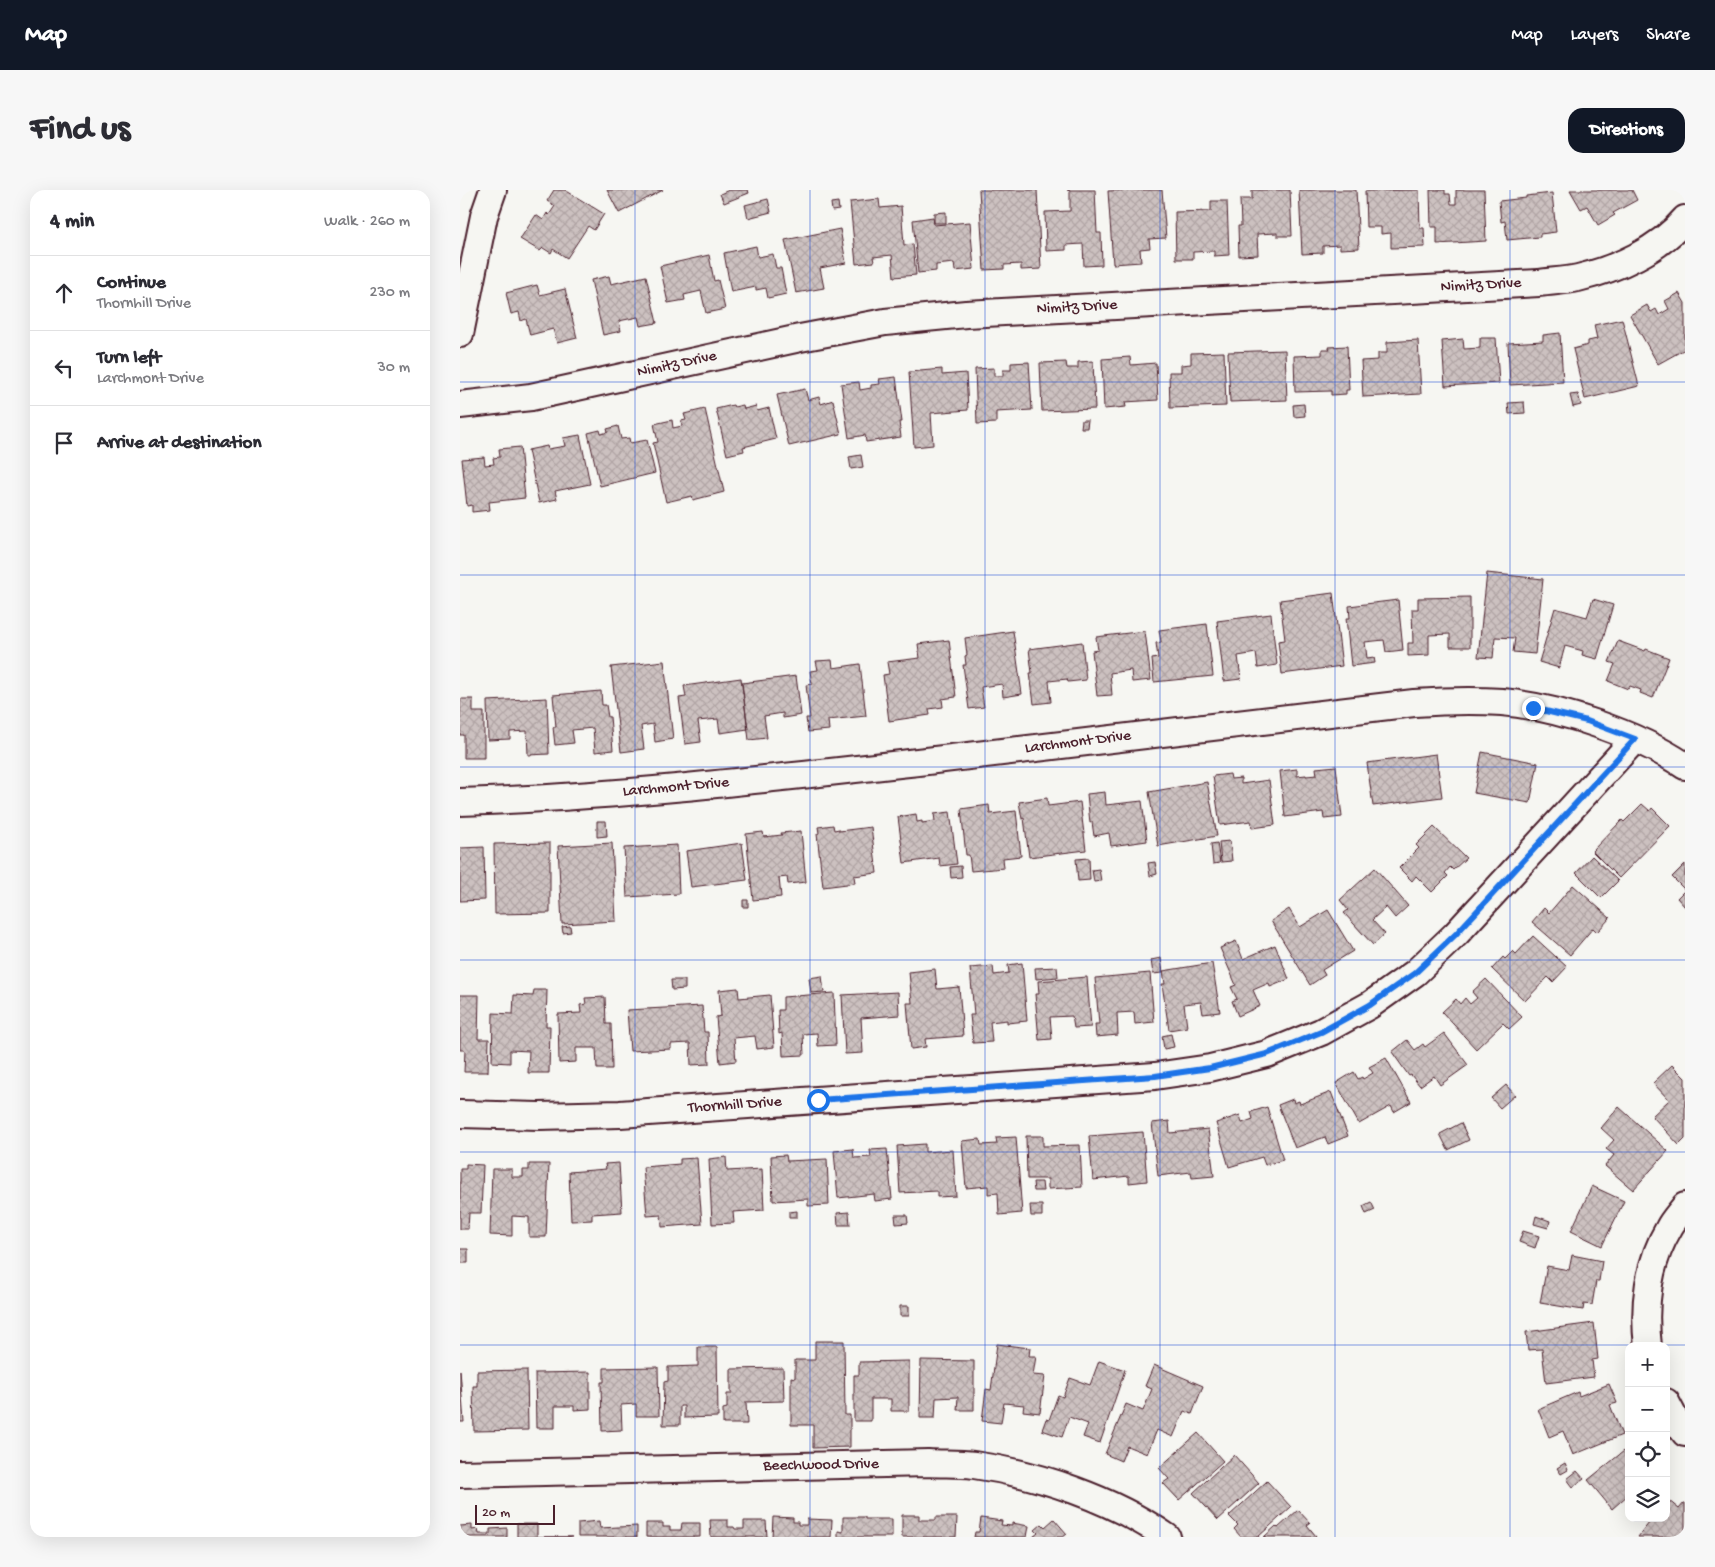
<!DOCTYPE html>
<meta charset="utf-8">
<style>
:root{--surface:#fff;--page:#f7f7f7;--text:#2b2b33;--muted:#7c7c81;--line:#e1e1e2;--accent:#111827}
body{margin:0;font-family:"Gochi Hand",sans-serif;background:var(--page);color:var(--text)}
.controls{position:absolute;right:15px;bottom:15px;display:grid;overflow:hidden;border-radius:10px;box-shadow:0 5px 20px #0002}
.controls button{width:45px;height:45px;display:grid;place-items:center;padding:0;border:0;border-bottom:1px solid var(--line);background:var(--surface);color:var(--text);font:25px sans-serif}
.scale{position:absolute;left:15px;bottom:12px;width:80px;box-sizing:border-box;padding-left:5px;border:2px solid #4a1f2b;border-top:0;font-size:14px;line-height:18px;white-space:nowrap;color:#4a1f2b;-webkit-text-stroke:4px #f6f6f2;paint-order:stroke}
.stop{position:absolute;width:15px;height:15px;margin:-11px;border:4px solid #1a73e8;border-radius:50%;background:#fff}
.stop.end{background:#1a73e8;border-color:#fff;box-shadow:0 1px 5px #0008}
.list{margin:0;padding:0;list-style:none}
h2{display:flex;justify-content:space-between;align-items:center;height:65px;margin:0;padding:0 20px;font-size:21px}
h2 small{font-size:16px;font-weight:400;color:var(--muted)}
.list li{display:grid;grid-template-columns:32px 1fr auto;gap:15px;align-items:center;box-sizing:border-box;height:75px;padding:0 20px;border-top:1px solid var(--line)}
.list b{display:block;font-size:19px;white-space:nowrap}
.list p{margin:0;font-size:16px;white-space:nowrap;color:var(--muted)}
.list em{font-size:16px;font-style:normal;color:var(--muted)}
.icon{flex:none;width:28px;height:28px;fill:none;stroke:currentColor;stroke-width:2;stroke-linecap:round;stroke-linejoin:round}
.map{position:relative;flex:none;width:1225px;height:1347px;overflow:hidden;border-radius:15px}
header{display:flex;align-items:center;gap:30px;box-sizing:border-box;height:70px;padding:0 25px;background:var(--accent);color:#fff}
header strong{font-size:24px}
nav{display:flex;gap:28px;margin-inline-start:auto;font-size:18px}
.intro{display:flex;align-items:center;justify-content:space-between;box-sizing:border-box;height:120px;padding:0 30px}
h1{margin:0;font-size:35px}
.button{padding:12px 22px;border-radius:15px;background:var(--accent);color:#fff;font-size:18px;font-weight:700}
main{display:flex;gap:30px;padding:0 30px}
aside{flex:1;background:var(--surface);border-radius:15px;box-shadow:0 5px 20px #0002}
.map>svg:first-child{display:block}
.building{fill:url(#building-cross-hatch);stroke:#4a1f2b}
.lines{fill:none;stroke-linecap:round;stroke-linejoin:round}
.street-casing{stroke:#4a1f2b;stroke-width:30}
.street{stroke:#f6f6f2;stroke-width:26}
.route{stroke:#1a73e8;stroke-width:6}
.grid{fill:none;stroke:#1d4ed8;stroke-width:1;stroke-opacity:0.55}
.labels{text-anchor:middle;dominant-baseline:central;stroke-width:4;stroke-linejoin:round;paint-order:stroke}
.street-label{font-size:16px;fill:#4a1f2b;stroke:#f6f6f2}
</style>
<header>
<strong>Map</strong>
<nav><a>Map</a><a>Layers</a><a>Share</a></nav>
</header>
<div class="intro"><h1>Find us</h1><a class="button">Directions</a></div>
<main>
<aside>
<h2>4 min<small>Walk · 260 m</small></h2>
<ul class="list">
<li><svg class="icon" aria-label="ahead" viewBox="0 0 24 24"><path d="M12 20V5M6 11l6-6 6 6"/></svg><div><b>Continue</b><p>Thornhill Drive</p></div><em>230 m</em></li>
<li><svg class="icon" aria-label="left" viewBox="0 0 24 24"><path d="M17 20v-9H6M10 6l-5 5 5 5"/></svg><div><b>Turn left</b><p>Larchmont Drive</p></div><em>30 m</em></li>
<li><svg class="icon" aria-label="arrive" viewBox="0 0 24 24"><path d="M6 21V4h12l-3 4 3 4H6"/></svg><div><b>Arrive at destination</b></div></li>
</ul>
</aside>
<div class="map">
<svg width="1225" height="1347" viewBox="0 0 1225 1347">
<defs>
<pattern id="building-cross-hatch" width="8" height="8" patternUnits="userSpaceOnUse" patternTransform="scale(1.25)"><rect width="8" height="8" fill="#ccc1c0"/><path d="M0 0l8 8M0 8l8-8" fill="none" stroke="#b1a5a5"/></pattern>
</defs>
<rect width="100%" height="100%" fill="#f6f6f2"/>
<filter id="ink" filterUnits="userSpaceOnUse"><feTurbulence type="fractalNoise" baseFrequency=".02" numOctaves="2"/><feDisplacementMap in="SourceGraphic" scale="10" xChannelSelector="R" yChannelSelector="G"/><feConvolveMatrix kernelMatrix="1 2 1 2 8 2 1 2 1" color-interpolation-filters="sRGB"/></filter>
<g filter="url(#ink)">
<path class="building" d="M 94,0 L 105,0 L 144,24 L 134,40 L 128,36 L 107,68 L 93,59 L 91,63 L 83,58 L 80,61 L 60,49 L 76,25 L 83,30 L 87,23 L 89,25 L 95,16 L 87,11 Z
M 147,0 L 203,0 L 159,23 Z
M 269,0 L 288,0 L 289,3 L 264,13 L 260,4 Z
M 519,0 L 577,0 L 581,79 L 561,80 L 561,74 L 544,75 L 544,79 L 524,80 Z
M 607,0 L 635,0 L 637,43 L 641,43 L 642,75 L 624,76 L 623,54 L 606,55 L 606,60 L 586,61 L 585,22 L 610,21 L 610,1 Z
M 667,0 L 702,0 L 706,48 L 689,49 L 690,58 L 680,59 L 681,72 L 653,74 L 648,1 Z
M 792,0 L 830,0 L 832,46 L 817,46 L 817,43 L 797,44 L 798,65 L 779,66 L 778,36 L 781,36 L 780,9 L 792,9 Z
M 839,0 L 896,0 L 899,58 L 880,59 L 880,55 L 863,56 L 863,63 L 842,64 Z
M 959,0 L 960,38 L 964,38 L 965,57 L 931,58 L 931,43 L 921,44 L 921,37 L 906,37 L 905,1 Z
M 970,0 L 985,0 L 985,4 L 990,4 L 991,14 L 996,14 L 996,0 L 1024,0 L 1026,51 L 977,54 L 977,37 L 971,37 Z
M 1110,0 L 1172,0 L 1177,10 L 1153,23 L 1155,25 L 1138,35 L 1127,16 L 1121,19 Z
M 1092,3 L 1096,42 L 1080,44 L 1080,47 L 1047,50 L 1045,31 L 1041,32 L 1039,11 L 1066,8 L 1066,6 Z
M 308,9 L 311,22 L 288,28 L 285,15 Z
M 419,9 L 420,18 L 441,16 L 444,55 L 453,54 L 456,85 L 434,87 L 432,65 L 413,67 L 414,72 L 396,74 L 390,12 Z
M 751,11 L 767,11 L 769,65 L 754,66 L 754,61 L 733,62 L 733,69 L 716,69 L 715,22 L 751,21 Z
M 378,12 L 379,20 L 372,21 L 371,13 Z
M 486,22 L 486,33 L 474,33 L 474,23 Z
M 473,27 L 474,35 L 510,32 L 514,79 L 495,81 L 494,73 L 476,75 L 476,81 L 458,83 L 453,30 Z
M 380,39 L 386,73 L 360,78 L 364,98 L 336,103 L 325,50 Z
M 296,56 L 298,67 L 313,64 L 316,78 L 321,78 L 326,104 L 308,108 L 306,98 L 296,100 L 296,97 L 271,102 L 264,63 Z
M 249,65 L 254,91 L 258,90 L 265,119 L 246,123 L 241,101 L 224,105 L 225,110 L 208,113 L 200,76 Z
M 149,86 L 151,94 L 186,86 L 197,133 L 180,136 L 178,127 L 159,131 L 161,141 L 143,145 L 131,90 Z
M 77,95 L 80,105 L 105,99 L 117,148 L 97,153 L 93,139 L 70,145 L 66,129 L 61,131 L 59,122 L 51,124 L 46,103 Z
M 1219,103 L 1225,113 L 1225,159 L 1198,174 L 1170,125 L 1187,115 L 1191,122 L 1196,119 L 1199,125 L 1209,119 L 1205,111 Z
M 1162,129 L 1179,196 L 1125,209 L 1113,159 L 1128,155 L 1128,151 L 1137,149 L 1134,135 Z
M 1100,143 L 1103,192 L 1050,195 L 1048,153 L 1083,151 L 1083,145 Z
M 1020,148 L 1036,148 L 1039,193 L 985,196 L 982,151 L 1003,149 L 1004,159 L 1020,158 Z
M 958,150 L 961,204 L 903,207 L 901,171 L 918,170 L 918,163 L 927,163 L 927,152 Z
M 887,156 L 889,200 L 886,200 L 886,204 L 871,205 L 871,201 L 835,202 L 834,166 L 862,165 L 862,159 L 870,159 L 869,157 Z
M 825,160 L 827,210 L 770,212 L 768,162 Z
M 764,162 L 766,216 L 710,218 L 709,182 L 721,182 L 721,175 L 731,174 L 731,163 Z
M 670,167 L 671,175 L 696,173 L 698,210 L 665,212 L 666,217 L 644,219 L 642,169 Z
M 633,171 L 635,219 L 582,221 L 580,173 L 606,172 L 607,178 L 618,178 L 618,172 Z
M 569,172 L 572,220 L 536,222 L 536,233 L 517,234 L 515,179 L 534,178 L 534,186 L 543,186 L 543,180 L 551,180 L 551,173 Z
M 482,179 L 482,185 L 506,183 L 508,220 L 471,223 L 473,255 L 454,257 L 449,182 Z
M 436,187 L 442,232 L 439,232 L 441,247 L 406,252 L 405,245 L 389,248 L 381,194 L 399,192 L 400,200 L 411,198 L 411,195 L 420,194 L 419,189 Z
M 345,199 L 348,210 L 359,207 L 361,214 L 373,210 L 381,244 L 329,256 L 317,205 Z
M 1118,204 L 1121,215 L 1113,217 L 1110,205 Z
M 1064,212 L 1065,223 L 1049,224 L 1048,213 Z
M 844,214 L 845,226 L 834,227 L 833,215 Z
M 273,215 L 274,217 L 283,215 L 284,219 L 296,216 L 297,221 L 309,218 L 316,249 L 283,257 L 284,261 L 267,265 L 256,219 Z
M 245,219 L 264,302 L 233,310 L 232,306 L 206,312 L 193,253 L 198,252 L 194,234 L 212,230 L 213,238 L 222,236 L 221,231 L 226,230 L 224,224 Z
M 622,230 L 628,230 L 627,238 L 621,238 Z
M 158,236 L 161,249 L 169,248 L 170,253 L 187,250 L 195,283 L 140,296 L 128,243 L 140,240 L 141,244 L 148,242 L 147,239 Z
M 120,245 L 130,294 L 95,301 L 97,309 L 79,313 L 68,260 L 87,256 L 88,259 L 105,256 L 103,248 Z
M 60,257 L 65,308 L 29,312 L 30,320 L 12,322 L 12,315 L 7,316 L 2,269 L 24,267 L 25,275 L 34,274 L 33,268 L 40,267 L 39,259 Z
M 401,265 L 403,277 L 391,279 L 389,267 Z
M 1027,383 L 1083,389 L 1075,464 L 1053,462 L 1055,448 L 1035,447 L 1033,468 L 1018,467 Z
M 873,403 L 882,476 L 822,484 L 818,451 L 825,450 L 820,410 Z
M 1010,407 L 1010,457 L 990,457 L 990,444 L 969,445 L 969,465 L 948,466 L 948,453 L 953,453 L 952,419 L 958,419 L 958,408 Z
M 1133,409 L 1153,415 L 1137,469 L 1122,465 L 1123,461 L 1105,456 L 1099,478 L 1079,472 L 1095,418 L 1127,427 Z
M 938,410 L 943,460 L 926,462 L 924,450 L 905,452 L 907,468 L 914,467 L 915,473 L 891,476 L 886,428 L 890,428 L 889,416 Z
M 811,424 L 817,475 L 798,478 L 796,463 L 778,466 L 781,489 L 764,491 L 757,431 Z
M 747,434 L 753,486 L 694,492 L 692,469 L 698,468 L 696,453 L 701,452 L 699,440 Z
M 553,441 L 562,504 L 543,507 L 542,494 L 521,497 L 524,517 L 509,519 L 503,475 L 506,475 L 505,466 L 507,465 L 505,448 Z
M 685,441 L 691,490 L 672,492 L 671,480 L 650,483 L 652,505 L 637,506 L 632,461 L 638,460 L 636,447 Z
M 489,450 L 496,507 L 482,509 L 483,517 L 469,519 L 470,525 L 429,531 L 423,485 L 429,484 L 427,472 L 460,468 L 458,454 Z
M 1158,451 L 1185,461 L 1186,459 L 1209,468 L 1193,508 L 1180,503 L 1181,500 L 1170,496 L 1168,499 L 1148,491 L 1155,474 L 1149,472 Z
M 622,452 L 626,490 L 608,492 L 607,489 L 589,491 L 591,512 L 574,514 L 570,483 L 572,483 L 569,459 Z
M 372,470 L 373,478 L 400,474 L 406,526 L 368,530 L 369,540 L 348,542 L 346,528 L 350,528 L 346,495 L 352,494 L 350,481 L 358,480 L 356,471 Z
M 204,471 L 213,549 L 195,552 L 193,534 L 181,536 L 184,559 L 161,562 L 151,477 Z
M 336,486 L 341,525 L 323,528 L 323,523 L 304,526 L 307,548 L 289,550 L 282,493 Z
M 281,488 L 288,539 L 260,543 L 258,529 L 238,531 L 241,552 L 225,554 L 219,508 L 226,507 L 224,496 Z
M 141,501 L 142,515 L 146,515 L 148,527 L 150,527 L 153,560 L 135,562 L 133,538 L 112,540 L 114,553 L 95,555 L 93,537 L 96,537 L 93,505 Z
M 87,508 L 89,564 L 68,565 L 67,541 L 50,542 L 50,549 L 28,550 L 27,511 Z
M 0,509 L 13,509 L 13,522 L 24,522 L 24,568 L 4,568 L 4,545 L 0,545 Z
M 1022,562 L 1078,573 L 1070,613 L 1014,603 Z
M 976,564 L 982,607 L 913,616 L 907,573 Z
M 876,576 L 882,627 L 864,629 L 863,622 L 825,627 L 820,581 L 837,579 L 837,586 L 846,585 L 846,586 L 857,585 L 856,578 Z
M 770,584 L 771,589 L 781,588 L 781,594 L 809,590 L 815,635 L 792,638 L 791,631 L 760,635 L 753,586 Z
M 747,592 L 757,646 L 698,656 L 689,602 Z
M 645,602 L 646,615 L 682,611 L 687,651 L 651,656 L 649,643 L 634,646 L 632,632 L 630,633 L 627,604 Z
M 587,608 L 588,616 L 620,612 L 626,660 L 569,667 L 564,628 L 562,629 L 559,612 Z
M 1182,614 L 1190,621 L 1192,618 L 1210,636 L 1159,688 L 1132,661 L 1162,630 L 1164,632 Z
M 529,615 L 530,624 L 556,621 L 561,666 L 543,668 L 544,678 L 511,681 L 509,665 L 506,665 L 501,619 Z
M 490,622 L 497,674 L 480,676 L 479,668 L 444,673 L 438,627 L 456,624 L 457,632 L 462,631 L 462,633 L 475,631 L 474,624 Z
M 137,631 L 146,631 L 147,646 L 137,647 Z
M 373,635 L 374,640 L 379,639 L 379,641 L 411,637 L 417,683 L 394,686 L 395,693 L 363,697 L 357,644 L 359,643 L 358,637 Z
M 974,637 L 1006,668 L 993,680 L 990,677 L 985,683 L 988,686 L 972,702 L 956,686 L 952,691 L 939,678 L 959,658 L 956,655 Z
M 341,641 L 346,692 L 328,694 L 327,687 L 319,688 L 321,707 L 293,710 L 286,644 L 303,642 L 304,647 L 322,645 L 321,643 Z
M 770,651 L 772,671 L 761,672 L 759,652 Z
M 90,653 L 90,723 L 35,724 L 34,654 Z
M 152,653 L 156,731 L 102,734 L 98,656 Z
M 282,653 L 287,690 L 231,697 L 226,661 Z
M 757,653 L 760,673 L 753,674 L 751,654 Z
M 217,655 L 219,704 L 167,707 L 164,658 Z
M 24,657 L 25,710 L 0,711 L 0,658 Z
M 1132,666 L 1158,691 L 1141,708 L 1116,683 Z
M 629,668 L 630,690 L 618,691 L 616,669 Z
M 695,672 L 697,684 L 690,686 L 688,673 Z
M 1225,674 L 1225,700 L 1212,687 Z
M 501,676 L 502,687 L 491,688 L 490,677 Z
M 915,678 L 948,716 L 935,728 L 926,717 L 912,730 L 925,744 L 913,755 L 884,723 L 888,720 L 880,710 Z
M 639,679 L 641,691 L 634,692 L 632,680 Z
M 1113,695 L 1150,728 L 1137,742 L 1133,738 L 1110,765 L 1072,732 L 1084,718 L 1089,723 Z
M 1225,700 L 1225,717 L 1217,708 Z
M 283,710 L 288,710 L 288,717 L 283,717 Z
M 829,719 L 840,737 L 868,720 L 893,761 L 862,780 L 865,785 L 850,795 L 811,731 Z
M 110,736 L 111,742 L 103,743 L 102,737 Z
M 1073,746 L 1107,777 L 1093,792 L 1088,787 L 1065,811 L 1032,779 L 1043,767 L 1045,769 L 1053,761 L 1056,764 Z
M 776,751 L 783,769 L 815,755 L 829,789 L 810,797 L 809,793 L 793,800 L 800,816 L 778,826 L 772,811 L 777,809 L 771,797 L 776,795 L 760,758 Z
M 701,768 L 703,783 L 693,784 L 691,770 Z
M 562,773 L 567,831 L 547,833 L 547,830 L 530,832 L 532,852 L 513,853 L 510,825 L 514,825 L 510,778 L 533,776 L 534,785 L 549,783 L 548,775 Z
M 752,773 L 760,822 L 743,824 L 741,812 L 724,814 L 727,837 L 709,840 L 702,794 L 705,794 L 703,781 Z
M 597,777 L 598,787 L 576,789 L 575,778 Z
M 475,779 L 477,799 L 499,797 L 503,846 L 465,849 L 466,857 L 451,859 L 447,813 L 452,813 L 449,782 Z
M 690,783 L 694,832 L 675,834 L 674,822 L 657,823 L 658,845 L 636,847 L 635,834 L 639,834 L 635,788 Z
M 362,786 L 364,802 L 351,803 L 349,788 Z
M 627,787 L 631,837 L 614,838 L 612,826 L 590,827 L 592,849 L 579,850 L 575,804 L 579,804 L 578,791 Z
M 1026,789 L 1062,827 L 1049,839 L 1043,833 L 1016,859 L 982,822 L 996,809 L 1000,814 L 1005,808 L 1010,814 L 1017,808 L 1012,802 Z
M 211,790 L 225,790 L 225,799 L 212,800 Z
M 278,798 L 279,808 L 310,805 L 314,857 L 297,859 L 295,846 L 274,848 L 276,871 L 260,873 L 256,827 L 261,826 L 259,800 Z
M 74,800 L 87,800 L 86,836 L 90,836 L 89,883 L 68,883 L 69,861 L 50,860 L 50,873 L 32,872 L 33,823 L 53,824 L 54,805 L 73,806 Z
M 438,802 L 439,825 L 401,828 L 403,863 L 385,864 L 382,805 Z
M 374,803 L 376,855 L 358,856 L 357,843 L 343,844 L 344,865 L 323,866 L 322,843 L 319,844 L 318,820 L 323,820 L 323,807 Z
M 0,805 L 19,805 L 18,849 L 29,849 L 28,882 L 4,882 L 5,860 L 0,860 Z
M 145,807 L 146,834 L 151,834 L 152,879 L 137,879 L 136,858 L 116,858 L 116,872 L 99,873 L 98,824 L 121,823 L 120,815 L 126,814 L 125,808 Z
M 242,816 L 244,842 L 248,842 L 249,874 L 231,875 L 230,853 L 211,854 L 211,859 L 170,861 L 167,820 Z
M 984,843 L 1008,875 L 980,895 L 974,886 L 960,896 L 951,885 L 949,886 L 932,862 L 947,850 L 955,860 L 963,854 L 965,857 Z
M 711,844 L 714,857 L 704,859 L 702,846 Z
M 926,868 L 951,912 L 934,922 L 931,916 L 899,934 L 876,893 L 894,882 L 898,889 L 902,887 L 903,889 L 913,883 L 909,877 Z
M 1212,875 L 1225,888 L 1225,949 L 1219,955 L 1192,926 L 1209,910 L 1193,893 Z
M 1046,895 L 1055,905 L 1040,918 L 1031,908 Z
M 871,902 L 888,946 L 868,954 L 865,947 L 835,958 L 818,915 L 833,909 L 834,913 L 839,911 L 840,914 Z
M 807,917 L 823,970 L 805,975 L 802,967 L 769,977 L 756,933 L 780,925 L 782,933 L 793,929 L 791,922 Z
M 1159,917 L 1208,961 L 1173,1000 L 1145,976 L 1154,965 L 1146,959 L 1154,950 L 1141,938 Z
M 709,931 L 710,943 L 748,939 L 754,986 L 732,988 L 731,982 L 698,986 L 692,933 Z
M 1001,933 L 1009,950 L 988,960 L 980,944 Z
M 683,942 L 687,991 L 669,993 L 669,986 L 633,990 L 629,946 Z
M 566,946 L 583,946 L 583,956 L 620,955 L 622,997 L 588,999 L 588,989 L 567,989 Z
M 556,947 L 562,1023 L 539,1025 L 538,1003 L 528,1004 L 528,996 L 506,998 L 502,951 L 520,949 L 521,955 L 537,954 L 536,948 Z
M 465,954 L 465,962 L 493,960 L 496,1006 L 477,1007 L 477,1001 L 440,1003 L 437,956 Z
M 393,959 L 394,968 L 411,967 L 410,960 L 427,959 L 432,1009 L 415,1011 L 414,1004 L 378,1008 L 374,961 Z
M 326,965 L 327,971 L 367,969 L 369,1015 L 348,1016 L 348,1009 L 313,1011 L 311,966 Z
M 266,967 L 267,981 L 302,979 L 304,1020 L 273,1022 L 274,1033 L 252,1034 L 249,969 Z
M 237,968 L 242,1034 L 202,1037 L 201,1025 L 187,1026 L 183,977 L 220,974 L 220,969 Z
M 159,973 L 162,1022 L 132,1024 L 132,1030 L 111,1031 L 109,982 L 146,979 L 145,974 Z
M 6,974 L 23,975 L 21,1023 L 9,1023 L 8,1039 L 0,1039 L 0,979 L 6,979 Z
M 69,974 L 89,974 L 86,1047 L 69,1047 L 69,1027 L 52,1026 L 52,1046 L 30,1045 L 32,979 L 52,979 L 52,987 L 63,987 L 63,980 L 69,980 Z
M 573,992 L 582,992 L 583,1001 L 574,1001 Z
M 1132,996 L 1164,1011 L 1142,1056 L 1111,1041 Z
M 911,1012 L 915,1020 L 906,1024 L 903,1016 Z
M 570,1015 L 582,1015 L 582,1026 L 571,1026 Z
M 337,1021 L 337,1027 L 329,1027 L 329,1022 Z
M 389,1022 L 390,1035 L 378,1035 L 377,1023 Z
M 435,1025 L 447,1025 L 448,1033 L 436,1034 Z
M 1076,1026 L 1090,1031 L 1088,1038 L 1074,1034 Z
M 1063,1041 L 1079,1046 L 1075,1058 L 1059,1052 Z
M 0,1059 L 8,1059 L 8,1073 L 0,1073 Z
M 1112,1065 L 1142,1071 L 1139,1091 L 1136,1091 L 1132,1115 L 1124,1114 L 1123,1120 L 1080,1113 L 1087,1076 L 1109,1080 Z
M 440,1116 L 449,1116 L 449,1126 L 440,1126 Z
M 1134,1133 L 1138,1169 L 1132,1170 L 1134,1187 L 1086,1193 L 1082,1159 L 1068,1160 L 1066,1142 Z
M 355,1151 L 384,1151 L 385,1225 L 390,1225 L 390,1257 L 353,1258 L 353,1235 L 331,1235 L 331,1187 L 335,1188 L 335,1170 L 355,1170 Z
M 537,1154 L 570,1158 L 569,1166 L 576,1166 L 573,1185 L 585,1186 L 580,1223 L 563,1221 L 564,1215 L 544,1213 L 541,1233 L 522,1231 L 526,1199 L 531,1200 Z
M 238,1157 L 257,1157 L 258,1227 L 224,1228 L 224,1216 L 220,1216 L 220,1235 L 203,1235 L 204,1192 L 208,1191 L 208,1177 L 238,1176 Z
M 461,1170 L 514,1171 L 514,1220 L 497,1220 L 498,1207 L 476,1208 L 475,1228 L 460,1228 Z
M 449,1171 L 449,1221 L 431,1221 L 431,1209 L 411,1209 L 411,1231 L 394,1231 L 394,1185 L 399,1185 L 399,1172 Z
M 639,1171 L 665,1180 L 640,1253 L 623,1247 L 628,1234 L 609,1227 L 602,1247 L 582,1240 L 586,1229 L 589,1230 L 598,1205 L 603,1207 L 610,1188 L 630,1195 Z
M 694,1175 L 743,1196 L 732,1224 L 724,1221 L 713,1247 L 697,1240 L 687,1264 L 667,1256 L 661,1271 L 645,1264 L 666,1214 L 683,1221 L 692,1199 L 685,1196 Z
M 198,1177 L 199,1226 L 176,1226 L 176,1214 L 161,1215 L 162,1240 L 142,1241 L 141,1192 L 144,1192 L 144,1178 Z
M 323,1178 L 324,1211 L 286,1212 L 287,1234 L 263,1234 L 263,1219 L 267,1218 L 267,1204 L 271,1204 L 271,1179 Z
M 0,1180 L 4,1232 L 0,1232 Z
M 67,1180 L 68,1240 L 14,1241 L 13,1196 L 17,1196 L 17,1181 Z
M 130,1182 L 130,1219 L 114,1220 L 114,1216 L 95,1216 L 95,1238 L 76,1238 L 75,1183 Z
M 1149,1194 L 1157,1213 L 1150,1215 L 1162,1245 L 1113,1265 L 1103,1241 L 1089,1247 L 1078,1219 L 1118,1202 L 1119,1206 Z
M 738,1243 L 763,1271 L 719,1310 L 703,1293 L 709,1289 L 699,1278 Z
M 1164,1261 L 1169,1267 L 1169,1304 L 1152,1319 L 1128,1290 Z
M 774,1265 L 799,1293 L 758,1330 L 733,1303 Z
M 1105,1273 L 1108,1280 L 1101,1284 L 1097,1278 Z
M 1117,1281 L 1124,1289 L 1113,1297 L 1107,1289 Z
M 807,1291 L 831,1317 L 798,1347 L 781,1347 L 774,1339 L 778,1335 L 769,1326 Z
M 1208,1310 L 1219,1319 L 1224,1313 L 1225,1313 L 1225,1347 L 1178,1347 L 1193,1328 L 1206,1328 Z
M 838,1320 L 850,1333 L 847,1335 L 856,1346 L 855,1347 L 804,1347 L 816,1336 L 818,1338 Z
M 442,1325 L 459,1325 L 459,1330 L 476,1330 L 476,1327 L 497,1327 L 496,1347 L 442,1347 Z
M 313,1327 L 333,1328 L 333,1332 L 338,1332 L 338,1335 L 347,1335 L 347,1329 L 372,1330 L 371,1347 L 312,1347 Z
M 383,1327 L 405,1327 L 405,1329 L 432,1329 L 432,1347 L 378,1347 L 378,1341 L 383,1342 Z
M 521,1328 L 542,1331 L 541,1335 L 552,1336 L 552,1333 L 569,1336 L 567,1347 L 514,1347 L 515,1342 L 519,1342 Z
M 594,1329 L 607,1344 L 603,1347 L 573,1347 L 578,1343 L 575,1340 L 582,1334 L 585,1337 Z
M 250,1330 L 268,1330 L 268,1337 L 274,1337 L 275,1339 L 284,1339 L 284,1331 L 306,1331 L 307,1347 L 251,1347 Z
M 139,1331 L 140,1338 L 177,1336 L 177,1347 L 118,1347 L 118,1333 Z
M 186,1333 L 203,1333 L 203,1337 L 210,1337 L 210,1340 L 221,1340 L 222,1333 L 240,1333 L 240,1347 L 186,1347 Z
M 57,1334 L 77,1334 L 77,1347 L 112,1347 L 57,1347 Z
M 12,1335 L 12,1340 L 18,1339 L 19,1344 L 30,1344 L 30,1339 L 47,1338 L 47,1347 L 0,1347 L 0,1336 Z"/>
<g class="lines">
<g class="street-casing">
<path id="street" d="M 0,144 L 24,26 L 33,0
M 0,215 L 71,207 L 340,148 L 425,132 L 506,124 L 1079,93 C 1092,91 1105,91 1118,88 C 1156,79 1199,60 1225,29
M 0,612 C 159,607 317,588 475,570 C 635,551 794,532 954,513 C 983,511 1012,510 1042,512 C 1098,517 1178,544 1225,576
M 0,924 L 79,926 L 160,924 L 695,886 L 750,878 L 807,864 L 861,842 L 910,815 L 955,783 L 996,744 L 1175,549
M 1188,1156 C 1183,1116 1188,1073 1209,1038 C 1213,1030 1220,1023 1225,1016
M 1206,1212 L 1216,1231 L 1225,1243
M 0,1284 L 468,1273 C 483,1274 499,1273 514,1275 C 579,1284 652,1309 707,1347"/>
</g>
<use href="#street" class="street"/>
</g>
</g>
<g class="lines" filter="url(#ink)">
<path class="route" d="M 358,910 L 695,886 L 750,878 L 807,864 L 861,842 L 910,815 L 925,804 L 955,783 L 996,744 L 1175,549 L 1127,531 L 1073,518"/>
</g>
<path class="grid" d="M 175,0 L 175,1347M 350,0 L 350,1347M 525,0 L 525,1347M 700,0 L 700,1347M 875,0 L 875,1347M 1050,0 L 1050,1347M 0,192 L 1225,192M 0,385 L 1225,385M 0,577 L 1225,577M 0,770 L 1225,770M 0,962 L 1225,962M 0,1155 L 1225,1155"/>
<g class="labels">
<g class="street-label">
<text transform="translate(1021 96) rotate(-3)">Nimitz Drive</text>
<text transform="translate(617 118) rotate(-3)">Nimitz Drive</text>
<text transform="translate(217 175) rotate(-12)">Nimitz Drive</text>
<text transform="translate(618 553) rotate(-7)">Larchmont Drive</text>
<text transform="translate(216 598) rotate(-5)">Larchmont Drive</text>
<text transform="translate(275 916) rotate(-4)">Thornhill Drive</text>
<text transform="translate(361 1276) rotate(-1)">Beechwood Drive</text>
</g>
</g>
</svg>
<div class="controls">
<button>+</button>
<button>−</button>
<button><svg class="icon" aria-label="locate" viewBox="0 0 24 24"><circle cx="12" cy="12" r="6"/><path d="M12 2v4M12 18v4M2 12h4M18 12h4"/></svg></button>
<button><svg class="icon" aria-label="layers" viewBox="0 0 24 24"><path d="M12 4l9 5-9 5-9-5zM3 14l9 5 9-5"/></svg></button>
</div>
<div class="scale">20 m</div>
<div class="stop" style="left:358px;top:910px"></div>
<div class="stop end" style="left:1073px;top:518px"></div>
</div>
</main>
